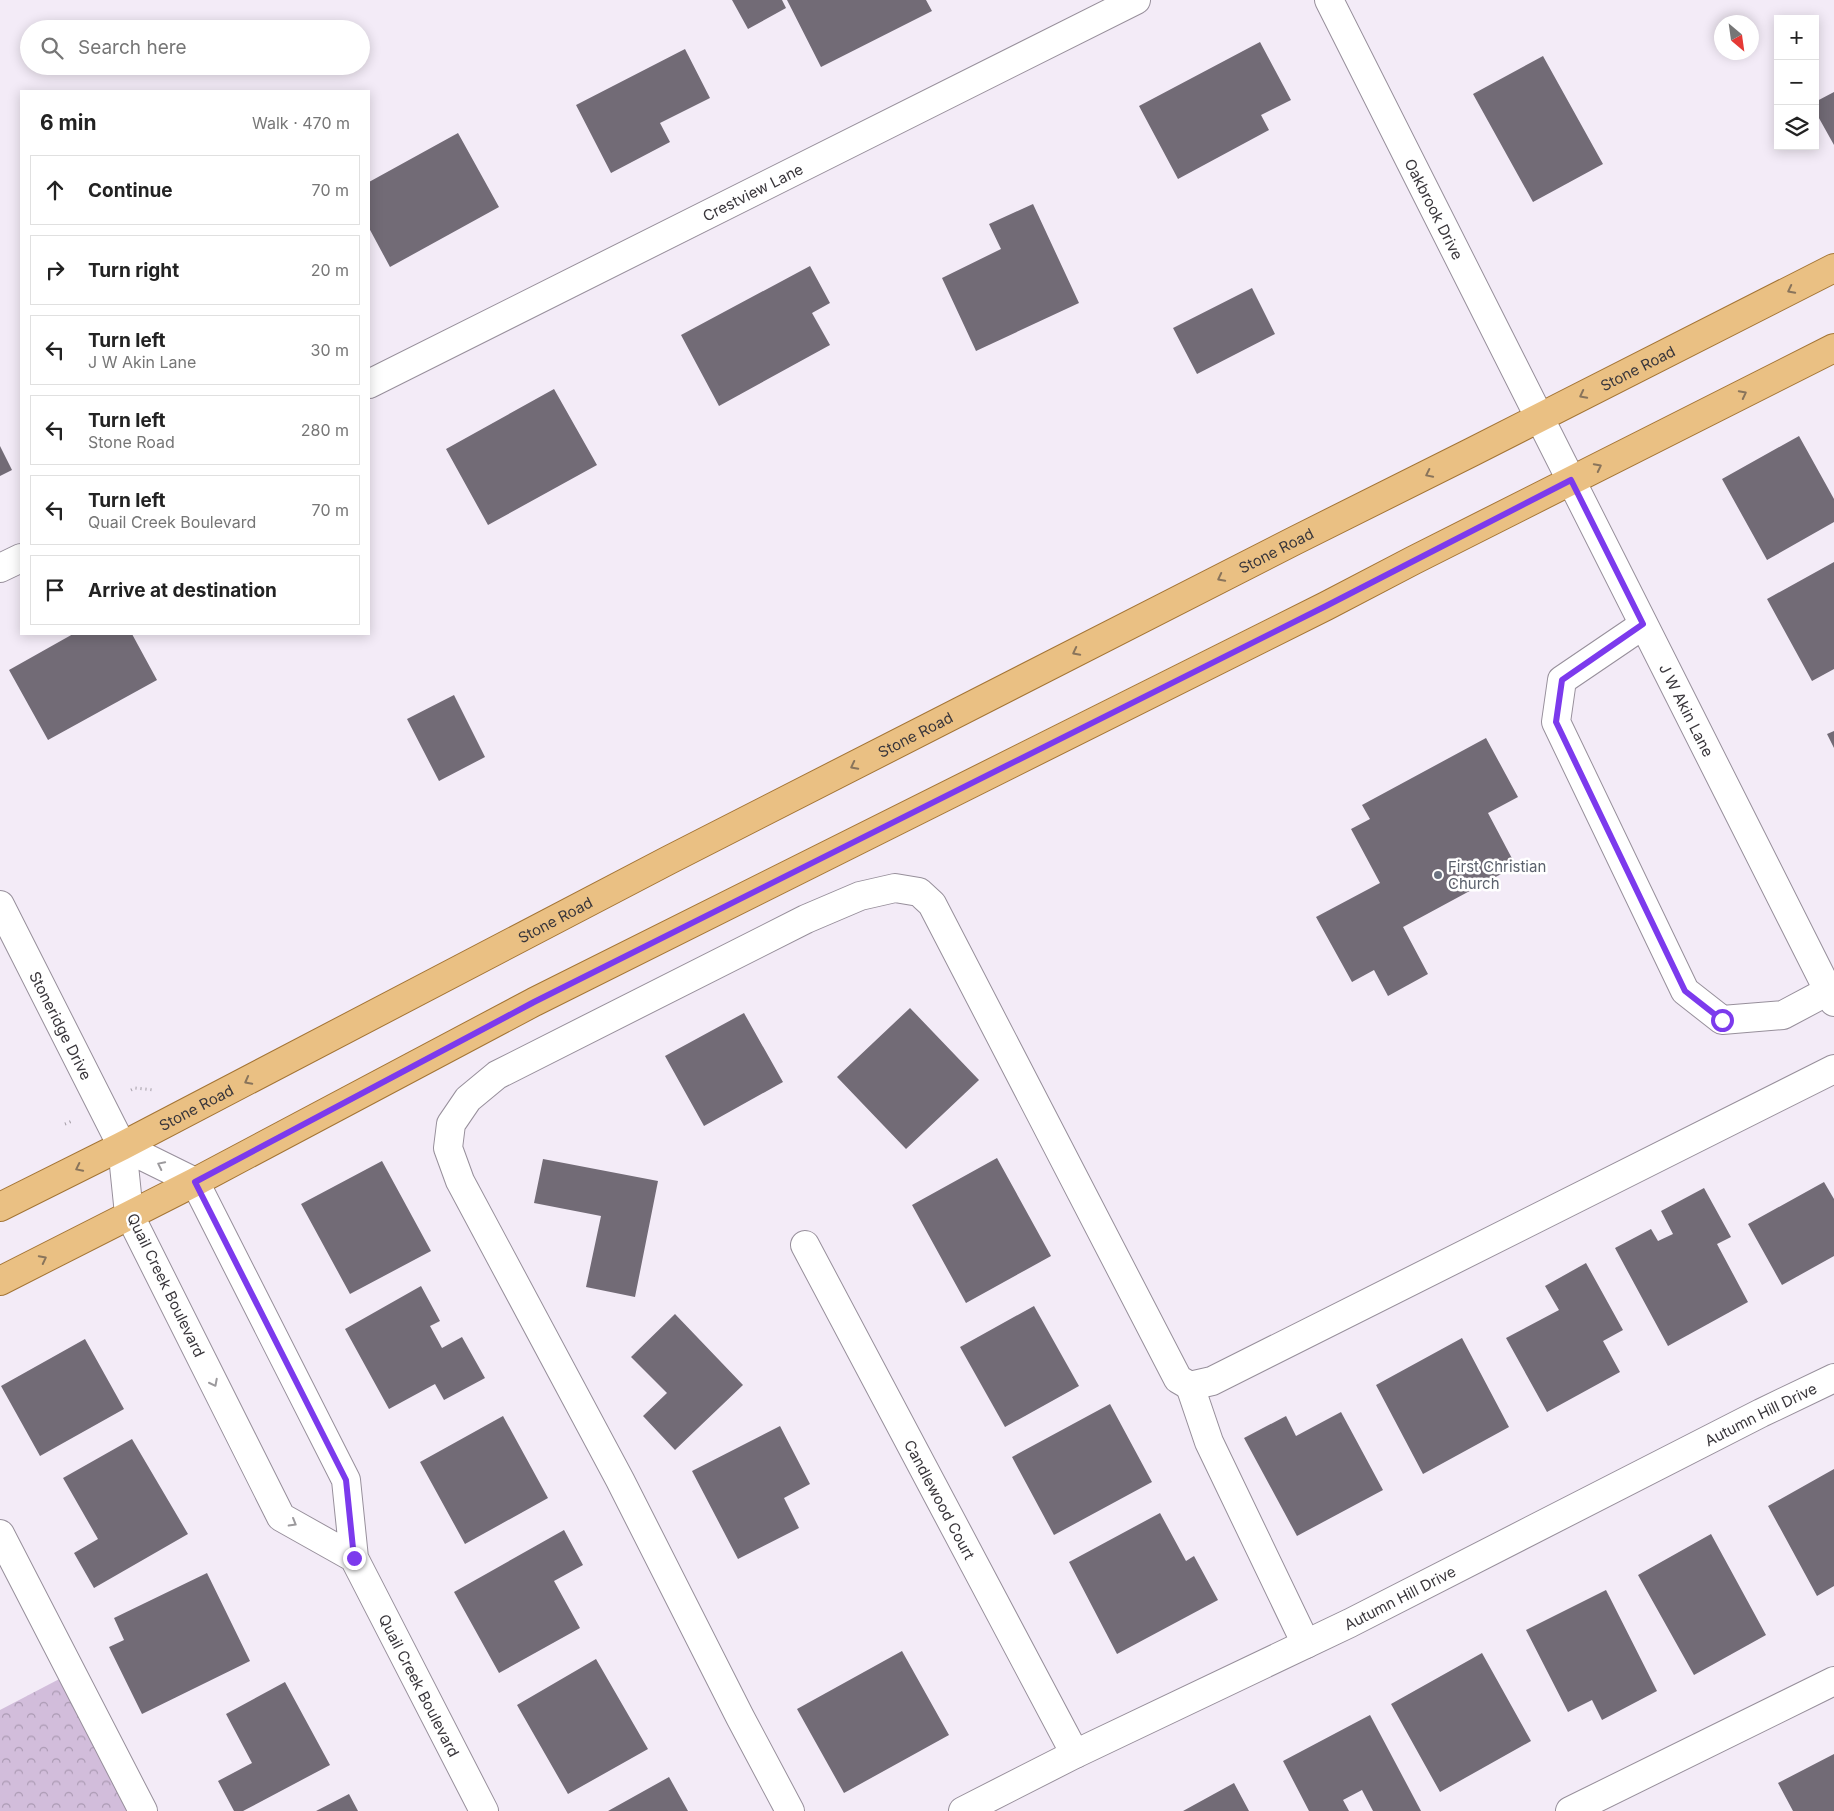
<!DOCTYPE html>
<meta charset="utf-8">
<style>
:root{--surface:#fff;--page:#f2f2f2;--text:#222;--muted:#767676;--line:#e0e0e0}
body{margin:0;font-family:Inter,sans-serif;background:var(--page);color:var(--text)}
.controls{position:absolute;right:15px;top:15px;display:grid;overflow:hidden;border-radius:0px;box-shadow:0 2px 12px #0003}
.controls button{width:45px;height:45px;display:grid;place-items:center;padding:0;border:0;border-bottom:1px solid var(--line);background:var(--surface);color:var(--text);font:25px sans-serif}
.compass{position:absolute;left:1714px;top:15px;width:45px;height:45px;border-radius:50%;background:var(--surface);box-shadow:0 2px 12px #0003;rotate:151deg}
.stop{position:absolute;width:15px;height:15px;margin:-11px;border:4px solid #7c3aed;border-radius:50%;background:#fff}
.stop.end{background:#7c3aed;border-color:#fff;box-shadow:0 1px 5px #0008}
.list{margin:0;padding:0;list-style:none}
h2{display:flex;justify-content:space-between;align-items:center;height:65px;margin:0;padding:0 20px;font-size:21px}
h2 small{font-size:16px;font-weight:400;color:var(--muted)}
.list li{display:grid;grid-template-columns:32px 1fr auto;gap:15px;align-items:center;box-sizing:border-box;height:70px;margin:0 10px 10px;padding:0 10px;border:1px solid var(--line);border-radius:0px}
.list b{display:block;font-size:19px;white-space:nowrap}
.list p{margin:0;font-size:16px;white-space:nowrap;color:var(--muted)}
.list em{font-size:16px;font-style:normal;color:var(--muted)}
.icon{flex:none;width:28px;height:28px;fill:none;stroke:currentColor;stroke-width:2;stroke-linecap:round;stroke-linejoin:round}
.map{position:relative;flex:none;width:1834px;height:1811px;overflow:hidden}
.search{position:absolute;background:var(--surface);box-shadow:0 2px 12px #0003;left:20px;top:20px;width:350px;height:55px;display:flex;align-items:center;gap:12px;box-sizing:border-box;padding:0 18px;border-radius:28px;color:var(--muted);font-size:19px}
.panel{position:absolute;background:var(--surface);box-shadow:0 2px 12px #0003;left:20px;top:90px;width:350px;height:545px;border-radius:0px}
.map>svg:first-child{display:block}
.forest{fill:url(#forest-crowns)}
.building{fill:#726b76}
.lines{fill:none;stroke-linecap:round;stroke-linejoin:round}
.minor-casing{stroke:#978f9b;stroke-width:30}
.major-casing{stroke:#a37434;stroke-width:30}
.path{stroke:#a39da6;stroke-width:3;stroke-dasharray:1 4;stroke-linecap:butt}
.minor{stroke:#fff;stroke-width:28}
.major{stroke:#eac083;stroke-width:28}
.oneway{stroke:#89745b}
.oneway2{stroke:#9c9a9d}
.route{stroke:#7c3aed;stroke-width:6}
.worship-dot{fill:#6b7280;stroke:#fff;stroke-width:2}
.labels{text-anchor:middle;dominant-baseline:central;stroke-width:5;stroke-linejoin:round;paint-order:stroke}
.street-label{font-size:15px;fill:#39363b;stroke:#fff}
.worship-label{font-size:15px;fill:#5b616d;stroke:#fff;text-anchor:start}
</style>
<div class="map">
<svg width="1834" height="1811" viewBox="0 0 1834 1811">
<defs>
<pattern id="forest-crowns" width="20" height="18" patternUnits="userSpaceOnUse" patternTransform="scale(1.25)"><rect width="20" height="18" fill="#d2bddb"/><path d="M2 6a3 3 0 1 1 6 0M12 15a3 3 0 1 1 6 0" fill="none" stroke="#ab9ab3"/></pattern>
</defs>
<rect width="100%" height="100%" fill="#f3ebf7"/>
<path class="forest" d="M 67,1675 L 136,1811 L 0,1811 L 0,1710 Z"/>
<path class="building" d="M 732,0 L 782,0 L 786,8 L 748,29 Z
M 787,0 L 926,0 L 932,11 L 821,67 Z
M 1260,42 L 1291,100 L 1261,115 L 1269,130 L 1178,179 L 1139,106 Z
M 685,49 L 710,98 L 660,123 L 670,142 L 611,173 L 576,105 Z
M 1543,56 L 1603,164 L 1533,202 L 1473,94 Z
M 1834,92 L 1834,145 L 1815,111 L 1815,102 Z
M 458,133 L 499,207 L 390,267 L 369,228 L 369,182 Z
M 1033,204 L 1079,303 L 976,351 L 942,278 L 1001,249 L 989,224 Z
M 810,266 L 830,303 L 812,313 L 830,345 L 719,406 L 681,335 Z
M 1252,288 L 1275,334 L 1197,374 L 1173,328 Z
M 554,389 L 597,465 L 488,525 L 446,449 Z
M 1799,436 L 1834,499 L 1834,522 L 1767,560 L 1722,479 Z
M 0,446 L 12,470 L 0,476 Z
M 1834,562 L 1834,669 L 1812,681 L 1767,599 Z
M 73,634 L 132,634 L 157,680 L 48,740 L 9,670 Z
M 454,695 L 485,757 L 439,781 L 407,719 Z
M 1834,731 L 1834,748 L 1827,734 Z
M 1486,738 L 1518,797 L 1488,813 L 1516,866 L 1403,927 L 1428,974 L 1388,996 L 1374,970 L 1352,982 L 1316,917 L 1380,883 L 1351,829 L 1370,819 L 1362,805 Z
M 910,1008 L 979,1080 L 906,1149 L 837,1077 Z
M 744,1013 L 783,1082 L 704,1126 L 665,1056 Z
M 997,1158 L 1051,1256 L 966,1303 L 912,1205 Z
M 543,1159 L 658,1181 L 635,1297 L 586,1287 L 601,1216 L 534,1203 Z
M 382,1161 L 431,1251 L 350,1294 L 301,1204 Z
M 1824,1182 L 1834,1199 L 1834,1256 L 1782,1285 L 1748,1224 Z
M 1704,1188 L 1731,1237 L 1717,1244 L 1748,1302 L 1668,1346 L 1615,1248 L 1651,1229 L 1658,1241 L 1673,1234 L 1661,1211 Z
M 1586,1263 L 1623,1330 L 1603,1341 L 1620,1372 L 1547,1412 L 1506,1338 L 1559,1310 L 1545,1286 Z
M 421,1286 L 440,1321 L 430,1326 L 442,1348 L 462,1337 L 485,1378 L 444,1400 L 435,1384 L 389,1409 L 345,1329 Z
M 1034,1306 L 1079,1386 L 1005,1427 L 960,1347 Z
M 675,1314 L 743,1385 L 675,1450 L 643,1416 L 667,1393 L 631,1357 Z
M 1462,1338 L 1509,1427 L 1423,1474 L 1376,1385 Z
M 85,1339 L 124,1409 L 40,1456 L 1,1386 Z
M 1110,1404 L 1152,1482 L 1054,1535 L 1012,1457 Z
M 1341,1412 L 1383,1490 L 1297,1536 L 1244,1438 L 1286,1416 L 1296,1436 Z
M 503,1416 L 548,1498 L 465,1544 L 420,1462 Z
M 780,1426 L 810,1484 L 784,1498 L 799,1528 L 738,1559 L 692,1471 Z
M 132,1439 L 188,1534 L 94,1588 L 74,1553 L 98,1539 L 63,1478 Z
M 1834,1469 L 1834,1586 L 1817,1596 L 1768,1506 Z
M 1160,1513 L 1186,1561 L 1194,1556 L 1218,1600 L 1117,1654 L 1069,1562 Z
M 564,1530 L 583,1565 L 554,1581 L 580,1628 L 499,1673 L 454,1592 Z
M 1711,1534 L 1766,1635 L 1694,1675 L 1638,1575 Z
M 207,1573 L 250,1661 L 142,1714 L 109,1647 L 124,1640 L 114,1618 Z
M 1606,1590 L 1657,1691 L 1602,1720 L 1592,1700 L 1568,1712 L 1526,1630 Z
M 902,1651 L 949,1735 L 844,1793 L 797,1709 Z
M 1482,1653 L 1531,1741 L 1440,1792 L 1391,1704 Z
M 596,1659 L 648,1749 L 568,1794 L 517,1705 Z
M 285,1682 L 330,1765 L 243,1811 L 234,1811 L 218,1781 L 252,1763 L 226,1714 Z
M 1370,1715 L 1421,1811 L 1373,1811 L 1362,1790 L 1343,1800 L 1349,1811 L 1309,1811 L 1283,1761 Z
M 1834,1754 L 1834,1811 L 1793,1811 L 1778,1783 Z
M 669,1777 L 688,1811 L 608,1811 Z
M 1234,1783 L 1249,1811 L 1183,1811 Z
M 349,1794 L 358,1811 L 316,1811 Z"/>
<g class="lines">
<g class="minor-casing">
<g id="minor">
<path id="s1" d="M 1329,0 L 1834,1002"/>
<path id="s2" d="M 369,384 L 1136,0"/>
<path d="M 0,568 L 21,558"/>
<path d="M 1643,625 L 1562,680 L 1556,722 L 1685,991 L 1722,1020 L 1783,1015 L 1828,991"/>
<path id="s3" d="M 0,905 L 122,1146"/>
<path id="s4" d="M 805,1245 L 1075,1754"/>
<path d="M 1190,1386 L 1209,1442 L 1306,1644"/>
<path d="M 0,1534 L 143,1811"/>
<path id="s5" d="M 354,1558 L 281,1517 L 129,1214 L 122,1146 L 195,1182 L 346,1480 L 354,1558 L 484,1811"/>
<path d="M 790,1811 L 740,1717 L 620,1480 L 460,1181 L 448,1148 L 451,1124 L 468,1099 L 497,1075 L 806,919 L 860,896 L 895,888 L 919,892 L 932,904 L 1178,1379 L 1190,1386 L 1212,1381 L 1834,1069"/>
<path id="s6" d="M 963,1811 L 1075,1754 L 1350,1623 L 1761,1413 L 1834,1378"/>
<path d="M 1570,1811 L 1834,1681"/>
</g>
</g>
<g class="major-casing">
<g id="major">
<path id="s7" d="M 0,1207 L 122,1146 L 669,860 L 1294,541 L 1472,452 L 1834,268"/>
<path d="M 0,1281 L 195,1182 L 534,1002 L 1326,606 L 1414,560 L 1834,348"/>
</g>
</g>
<path class="path" d="M 131,1090 L 135,1088 L 154,1090
M 65,1124 L 72,1121"/>
<use href="#minor" class="minor"/>
<use href="#major" class="major"/>
</g>
<defs><path id="oneway-chevron" d="M-2-3.5L2.5 0L-2 3.5" fill="none" stroke-width="1.6" stroke-linecap="round" stroke-linejoin="round" transform="scale(1.25)"/></defs>
<g class="oneway">
<use href="#oneway-chevron" transform="translate(1791 290) rotate(153)"/>
<use href="#oneway-chevron" transform="translate(1743 394) rotate(-27)"/>
<use href="#oneway-chevron" transform="translate(1583 395) rotate(153)"/>
<use href="#oneway-chevron" transform="translate(1598 467) rotate(-27)"/>
<use href="#oneway-chevron" transform="translate(1429 474) rotate(154)"/>
<use href="#oneway-chevron" transform="translate(1221 578) rotate(153)"/>
<use href="#oneway-chevron" transform="translate(1076 652) rotate(153)"/>
<use href="#oneway-chevron" transform="translate(854 766) rotate(153)"/>
<use href="#oneway-chevron" transform="translate(248 1081) rotate(152)"/>
<use href="#oneway-chevron" transform="translate(79 1168) rotate(154)"/>
<use href="#oneway-chevron" transform="translate(43 1259) rotate(-27)"/>
</g>
<g class="oneway2">
<use href="#oneway-chevron" transform="translate(161 1165) rotate(-154)"/>
<use href="#oneway-chevron" transform="translate(214 1383) rotate(63)"/>
<use href="#oneway-chevron" transform="translate(293 1523) rotate(30)"/>
</g>
<g class="lines">
<path class="route" d="M 354,1558 L 346,1480 L 195,1182 L 534,1002 L 1326,606 L 1571,480 L 1643,624 L 1562,680 L 1556,722 L 1685,991 L 1722,1020"/>
</g>
<circle class="worship-dot" cx="1438" cy="875" r="5"/>
<g class="labels">
<g class="street-label">
<text stroke="none"><textPath href="#s2" startOffset="429">Crestview Lane</textPath></text>
<text stroke="none"><textPath href="#s1" startOffset="234">Oakbrook Drive</textPath></text>
<text stroke="none"><textPath href="#s7" startOffset="1840">Stone Road</textPath></text>
<text stroke="none"><textPath href="#s7" startOffset="1435">Stone Road</textPath></text>
<text stroke="none"><textPath href="#s1" startOffset="795">J W Akin Lane</textPath></text>
<text stroke="none"><textPath href="#s7" startOffset="1030">Stone Road</textPath></text>
<text stroke="none"><textPath href="#s7" startOffset="625">Stone Road</textPath></text>
<text stroke="none"><textPath href="#s3" startOffset="135">Stoneridge Drive</textPath></text>
<text stroke="none"><textPath href="#s7" startOffset="220">Stone Road</textPath></text>
<text transform="translate(166 1285) rotate(64)">Quail Creek Boulevard</text>
<text stroke="none"><textPath href="#s6" startOffset="891">Autumn Hill Drive</textPath></text>
<text stroke="none"><textPath href="#s4" startOffset="288">Candlewood Court</textPath></text>
<text stroke="none"><textPath href="#s6" startOffset="486">Autumn Hill Drive</textPath></text>
<text stroke="none"><textPath href="#s5" startOffset="1128">Quail Creek Boulevard</textPath></text>
</g>
<g class="worship-label">
<text x="1448" y="866">First Christian<tspan x="1448" dy="17">Church</tspan></text>
</g>
</g>
</svg>
<div class="controls">
<button>+</button>
<button>−</button>
<button><svg class="icon" aria-label="layers" viewBox="0 0 24 24"><path d="M12 4l9 5-9 5-9-5zM3 14l9 5 9-5"/></svg></button>
</div>
<svg class="compass" viewBox="-18 -18 36 36"><path d="M0-13l5 13h-10z" fill="#e53935"/><path d="M0 13l5-13h-10z" fill="#767676"/></svg>
<div class="stop" style="left:1722px;top:1020px"></div>
<div class="stop end" style="left:354px;top:1558px"></div>
<div class="search"><svg class="icon" aria-label="search" viewBox="0 0 24 24"><circle cx="10" cy="10" r="6"/><path d="M15 15l6 6"/></svg>Search here</div>
<section class="panel">
<h2>6 min<small>Walk · 470 m</small></h2>
<ul class="list">
<li><svg class="icon" aria-label="ahead" viewBox="0 0 24 24"><path d="M12 20V5M6 11l6-6 6 6"/></svg><div><b>Continue</b></div><em>70 m</em></li>
<li><svg class="icon" aria-label="right" viewBox="0 0 24 24"><path d="M7 20v-9h11M14 6l5 5-5 5"/></svg><div><b>Turn right</b></div><em>20 m</em></li>
<li><svg class="icon" aria-label="left" viewBox="0 0 24 24"><path d="M17 20v-9H6M10 6l-5 5 5 5"/></svg><div><b>Turn left</b><p>J W Akin Lane</p></div><em>30 m</em></li>
<li><svg class="icon" aria-label="left" viewBox="0 0 24 24"><path d="M17 20v-9H6M10 6l-5 5 5 5"/></svg><div><b>Turn left</b><p>Stone Road</p></div><em>280 m</em></li>
<li><svg class="icon" aria-label="left" viewBox="0 0 24 24"><path d="M17 20v-9H6M10 6l-5 5 5 5"/></svg><div><b>Turn left</b><p>Quail Creek Boulevard</p></div><em>70 m</em></li>
<li><svg class="icon" aria-label="arrive" viewBox="0 0 24 24"><path d="M6 21V4h12l-3 4 3 4H6"/></svg><div><b>Arrive at destination</b></div></li>
</ul>
</section>
</div>
